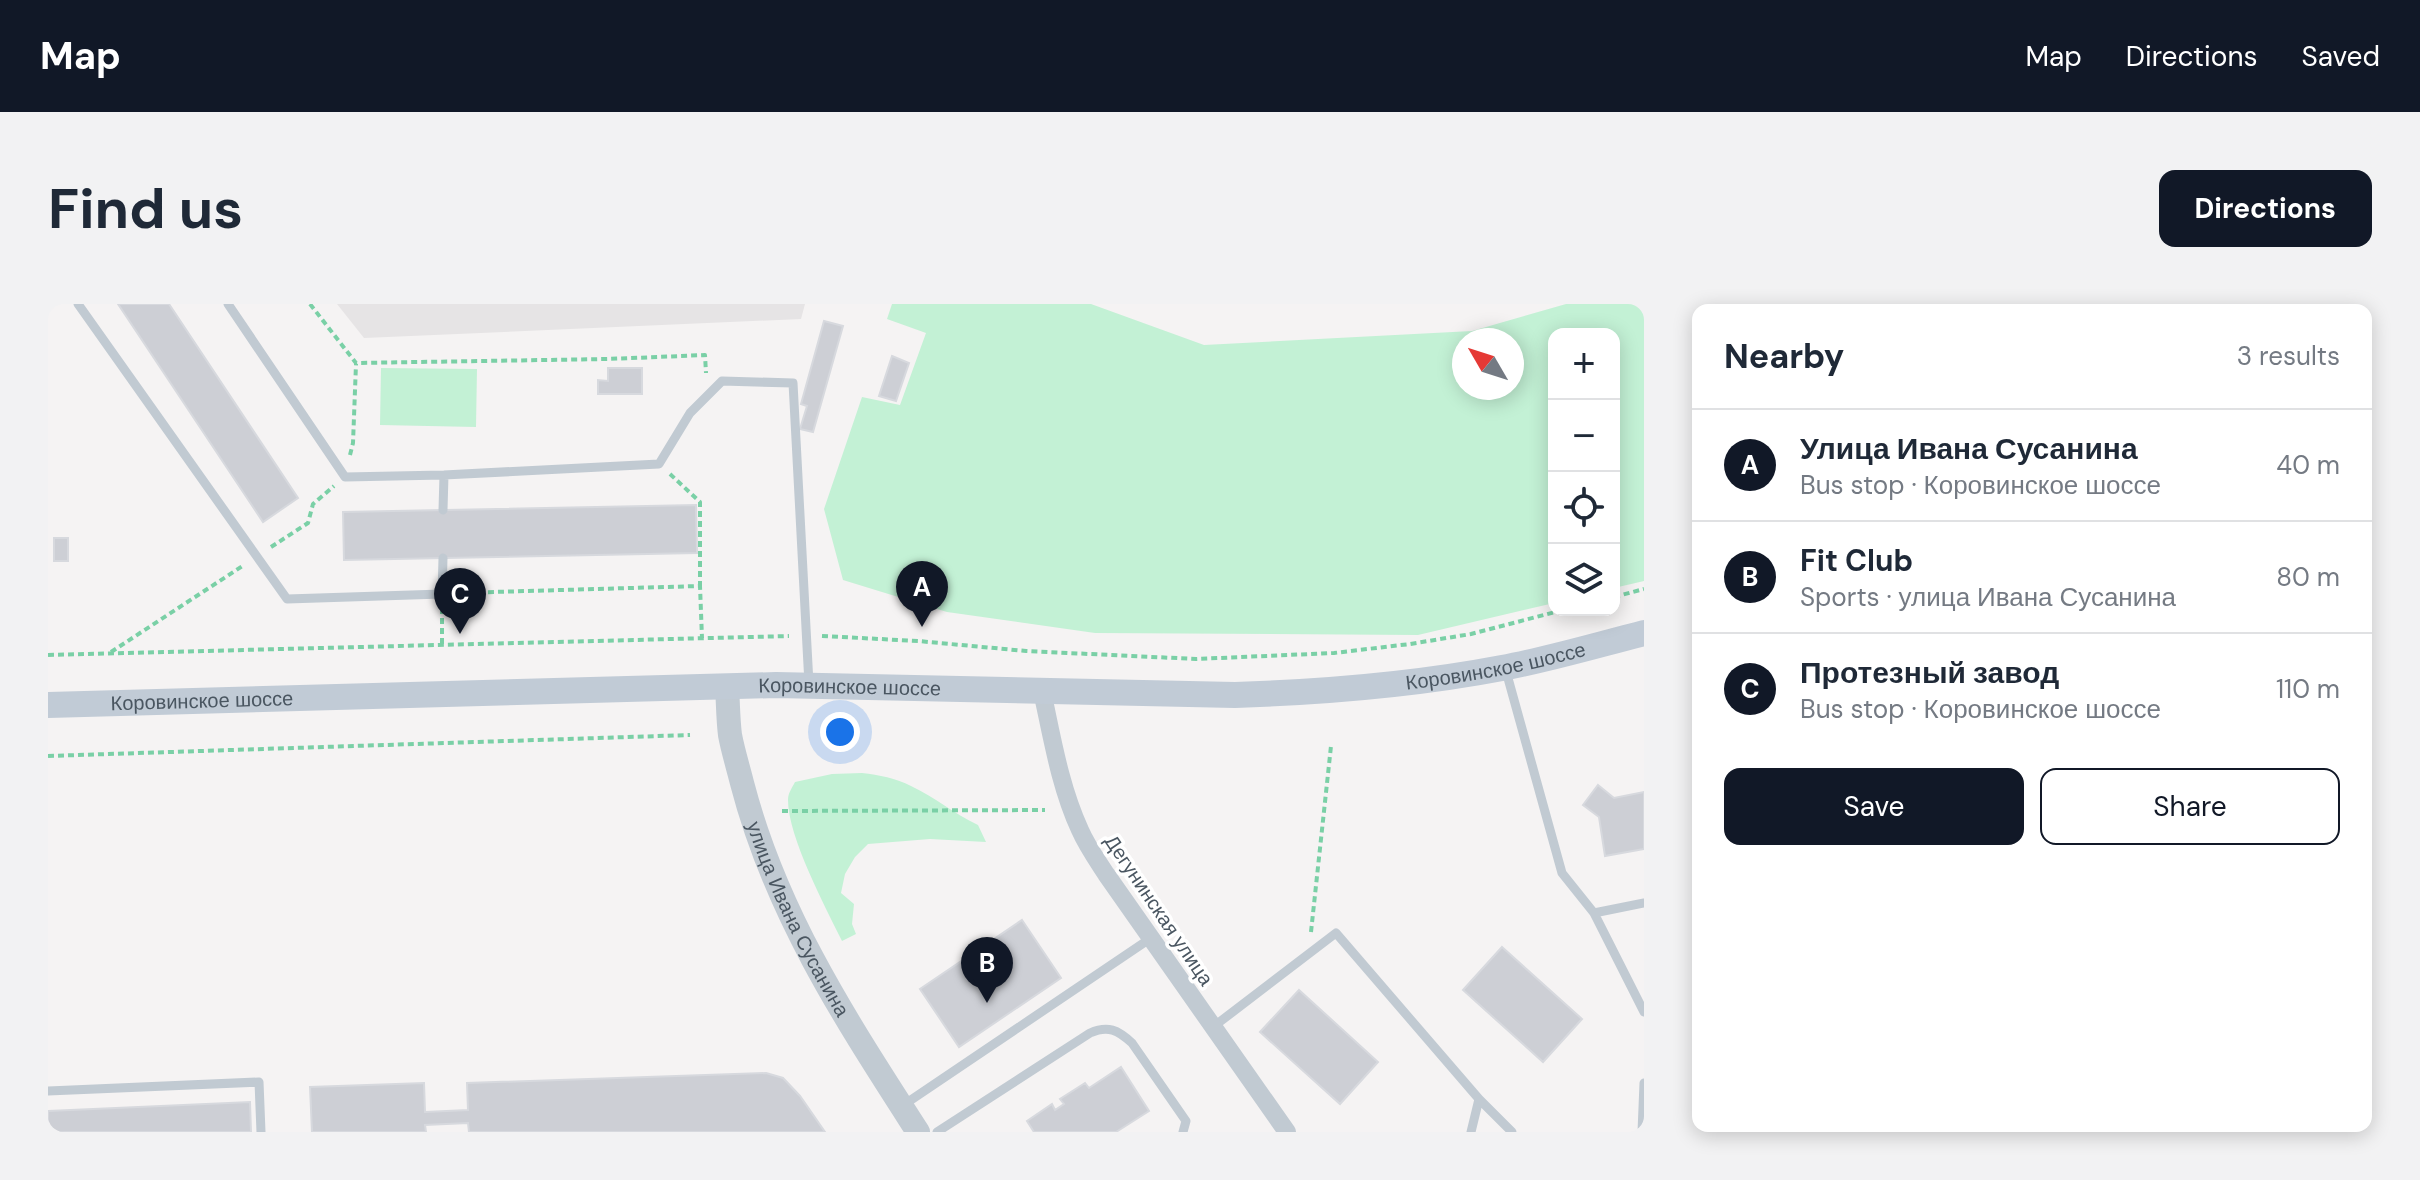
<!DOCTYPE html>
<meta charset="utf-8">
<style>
:root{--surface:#fff;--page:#f2f2f3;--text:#1f2937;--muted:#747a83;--line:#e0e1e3;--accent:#111827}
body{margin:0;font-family:"DM Sans",sans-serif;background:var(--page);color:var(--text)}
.controls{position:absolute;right:24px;top:24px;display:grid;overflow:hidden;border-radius:16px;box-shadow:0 4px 20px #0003}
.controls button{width:72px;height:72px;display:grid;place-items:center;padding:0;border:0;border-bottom:2px solid var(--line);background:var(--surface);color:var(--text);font:40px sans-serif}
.compass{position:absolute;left:1404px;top:24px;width:72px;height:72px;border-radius:50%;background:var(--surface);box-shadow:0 4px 20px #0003;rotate:309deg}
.you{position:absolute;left:792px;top:428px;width:28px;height:28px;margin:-20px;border:6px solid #fff;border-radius:50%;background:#1a73e8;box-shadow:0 0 0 12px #1a73e833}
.badge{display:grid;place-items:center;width:52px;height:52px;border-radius:50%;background:var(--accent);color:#fff;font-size:26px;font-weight:700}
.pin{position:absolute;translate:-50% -66px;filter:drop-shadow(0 2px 4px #0008)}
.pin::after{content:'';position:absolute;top:42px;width:28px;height:24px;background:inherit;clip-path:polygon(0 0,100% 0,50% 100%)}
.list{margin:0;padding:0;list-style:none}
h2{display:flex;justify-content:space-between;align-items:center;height:104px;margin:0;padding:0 32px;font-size:34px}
h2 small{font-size:26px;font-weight:400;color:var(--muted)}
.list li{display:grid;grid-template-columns:52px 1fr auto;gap:24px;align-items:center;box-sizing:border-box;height:112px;padding:0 32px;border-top:2px solid var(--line)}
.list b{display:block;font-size:30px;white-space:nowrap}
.list p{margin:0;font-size:26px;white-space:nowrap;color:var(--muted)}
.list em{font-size:26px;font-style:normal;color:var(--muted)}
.actions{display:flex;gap:16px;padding:24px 32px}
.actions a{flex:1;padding:18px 0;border:2px solid var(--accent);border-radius:16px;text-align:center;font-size:28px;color:var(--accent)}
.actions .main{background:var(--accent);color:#fff}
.icon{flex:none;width:44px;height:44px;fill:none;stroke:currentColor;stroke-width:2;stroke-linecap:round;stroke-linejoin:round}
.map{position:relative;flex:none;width:1596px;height:828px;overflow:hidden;border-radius:16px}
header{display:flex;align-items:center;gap:48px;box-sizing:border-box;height:112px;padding:0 40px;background:var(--accent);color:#fff}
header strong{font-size:38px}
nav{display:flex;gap:44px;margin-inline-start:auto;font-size:28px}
.intro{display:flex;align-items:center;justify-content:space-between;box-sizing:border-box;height:192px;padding:0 48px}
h1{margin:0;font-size:56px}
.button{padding:20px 36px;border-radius:16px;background:var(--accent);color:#fff;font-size:28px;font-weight:700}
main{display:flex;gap:48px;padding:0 48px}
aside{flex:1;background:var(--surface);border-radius:16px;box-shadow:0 4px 20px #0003}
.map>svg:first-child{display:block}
.education{fill:#e6e4e5}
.green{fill:#c3f1d5;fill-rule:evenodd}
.building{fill:#cdcfd5;stroke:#d7d9de;stroke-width:2}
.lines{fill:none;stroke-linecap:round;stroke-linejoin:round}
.path{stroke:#7ad0a6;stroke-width:4;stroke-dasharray:6 4;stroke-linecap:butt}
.service{stroke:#c1cad2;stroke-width:9}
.minor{stroke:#c1cad2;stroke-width:18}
.tertiary{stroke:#c1cad2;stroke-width:24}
.secondary{stroke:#c1cbd6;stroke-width:26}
.labels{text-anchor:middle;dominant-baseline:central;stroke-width:7;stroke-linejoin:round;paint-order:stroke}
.street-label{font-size:20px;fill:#4a5661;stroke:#fff}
</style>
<header>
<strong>Map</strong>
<nav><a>Map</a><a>Directions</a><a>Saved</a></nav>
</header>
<div class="intro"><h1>Find us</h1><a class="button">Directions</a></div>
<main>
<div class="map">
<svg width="1596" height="828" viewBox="0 0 1596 828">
<rect width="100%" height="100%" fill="#f5f3f3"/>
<path class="education" d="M 289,0 L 757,0 L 753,15 L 316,34 Z"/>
<path class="green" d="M 844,0 L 1043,0 L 1156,41 L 1424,27 L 1518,0 L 1596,0 L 1596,277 L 1566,284 L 1566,30 L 1506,30 L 1506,299 L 1370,331 L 1047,329 L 899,308 L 795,276 L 776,205 L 814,93 L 852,101 L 878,29 L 839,15 ZM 1464,36 L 1464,84 L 1416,84 L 1416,36 Z
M 333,64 L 429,65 L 428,123 L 332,121 Z
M 814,469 C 831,471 848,474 863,482 C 887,493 906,510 930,521 L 938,538 L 882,535 L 820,540 L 807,553 L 797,570 L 793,589 L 806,600 L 804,620 L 808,630 L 794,637 C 777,602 740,533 740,496 C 740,489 744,484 747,478 L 784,470 Z"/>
<path class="building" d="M 70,0 L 121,0 L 250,194 L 215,218 Z
M 776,17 L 795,22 L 765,128 L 752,125 L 759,102 L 753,100 Z
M 844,52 L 861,59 L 848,97 L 831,92 Z
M 560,64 L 594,64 L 594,90 L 550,90 L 550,76 L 560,77 Z
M 648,201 L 649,249 L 296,256 L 295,208 Z
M 6,234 L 20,234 L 20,257 L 6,257 Z
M 1550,481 L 1566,494 L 1596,488 L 1596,545 L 1557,552 L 1551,513 L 1535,501 Z
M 974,616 L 1013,674 L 911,743 L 872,685 Z
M 1454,643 L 1534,715 L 1495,758 L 1415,686 Z
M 1251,686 L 1330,758 L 1292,800 L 1212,728 Z
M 1073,763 L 1101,807 L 1068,828 L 986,828 L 979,817 L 1004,800 L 1007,806 L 1016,800 L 1012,795 L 1037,779 L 1041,784 Z
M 718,769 L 735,774 L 752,792 L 777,828 L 421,828 L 420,819 L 377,821 L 378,828 L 264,828 L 262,783 L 376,779 L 377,808 L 420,806 L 419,779 Z
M 202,798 L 203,828 L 0,828 L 0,807 Z"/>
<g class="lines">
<path class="path" d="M 262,0 L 308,59 L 560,55 L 657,51 L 658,69
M 302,151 L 305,139 L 308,60
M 622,170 L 652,198 L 652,282
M 223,243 L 260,219 L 265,200 L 286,182
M 410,289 L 652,282 L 654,334
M 1566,293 L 1596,285
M 774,332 L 870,337 L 978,347 L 1148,355 L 1286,349 L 1362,340 L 1423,330 L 1515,306
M 394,340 L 394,307
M 63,348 L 196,261
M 0,351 L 741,332
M 0,452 L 642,431
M 734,507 L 997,506
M 1263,628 L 1283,442"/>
<path class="service" d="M 30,0 L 239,295 L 394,290 L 395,254
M 180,0 L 297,173 L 396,171 L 611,160 L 642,109 L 674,77 L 745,79 L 761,380
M 395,206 L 396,171
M 1458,367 L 1514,569 L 1546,609 L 1596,708
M 1546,609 L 1596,599
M 1165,723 L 1288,629 L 1431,795 L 1464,828
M 0,787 L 211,778 L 213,828
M 854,802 L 1103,634
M 889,828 L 1042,729 C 1060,721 1070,726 1084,739 L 1138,817 L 1135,828
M 1423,828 L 1431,795
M 1594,828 L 1596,779"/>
<path class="minor" d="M 994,387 C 1004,433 1012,483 1032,526 C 1039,542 1049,556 1058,570 L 1239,828"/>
<path class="tertiary" id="s1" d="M 679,382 C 680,398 680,415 682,431 C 685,447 690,463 694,479 C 728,610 798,716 870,828"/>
<path class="secondary" id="s2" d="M 0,401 L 728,381 L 1187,391 C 1277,388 1365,381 1454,364 C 1502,355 1549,341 1596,329"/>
</g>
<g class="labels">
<g class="street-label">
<text stroke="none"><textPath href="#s2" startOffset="1450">Коровинское шоссе</textPath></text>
<text stroke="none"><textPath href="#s2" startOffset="802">Коровинское шоссе</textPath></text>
<text stroke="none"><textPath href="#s2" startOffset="154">Коровинское шоссе</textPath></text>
<text transform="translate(1111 606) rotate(56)">Дегунинская улица</text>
<text stroke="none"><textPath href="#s1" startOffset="246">улица Ивана Сусанина</textPath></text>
</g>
</g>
</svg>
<div class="controls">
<button>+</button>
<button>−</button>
<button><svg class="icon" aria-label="locate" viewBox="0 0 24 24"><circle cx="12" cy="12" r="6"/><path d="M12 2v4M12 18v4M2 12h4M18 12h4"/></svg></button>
<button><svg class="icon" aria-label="layers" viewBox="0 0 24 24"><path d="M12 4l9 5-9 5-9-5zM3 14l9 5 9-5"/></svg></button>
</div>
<svg class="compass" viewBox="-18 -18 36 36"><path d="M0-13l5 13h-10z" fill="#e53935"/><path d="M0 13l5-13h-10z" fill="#747a83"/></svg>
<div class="you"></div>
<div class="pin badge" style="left:874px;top:323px">A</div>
<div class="pin badge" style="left:939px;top:699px">B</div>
<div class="pin badge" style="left:412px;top:330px">C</div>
</div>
<aside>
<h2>Nearby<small>3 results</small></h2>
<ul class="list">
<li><span class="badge">A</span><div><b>Улица Ивана Сусанина</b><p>Bus stop · Коровинское шоссе</p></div><em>40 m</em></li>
<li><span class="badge">B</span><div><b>Fit Club</b><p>Sports · улица Ивана Сусанина</p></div><em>80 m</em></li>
<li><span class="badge">C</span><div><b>Протезный завод</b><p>Bus stop · Коровинское шоссе</p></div><em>110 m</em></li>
</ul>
<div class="actions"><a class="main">Save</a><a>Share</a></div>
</aside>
</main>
